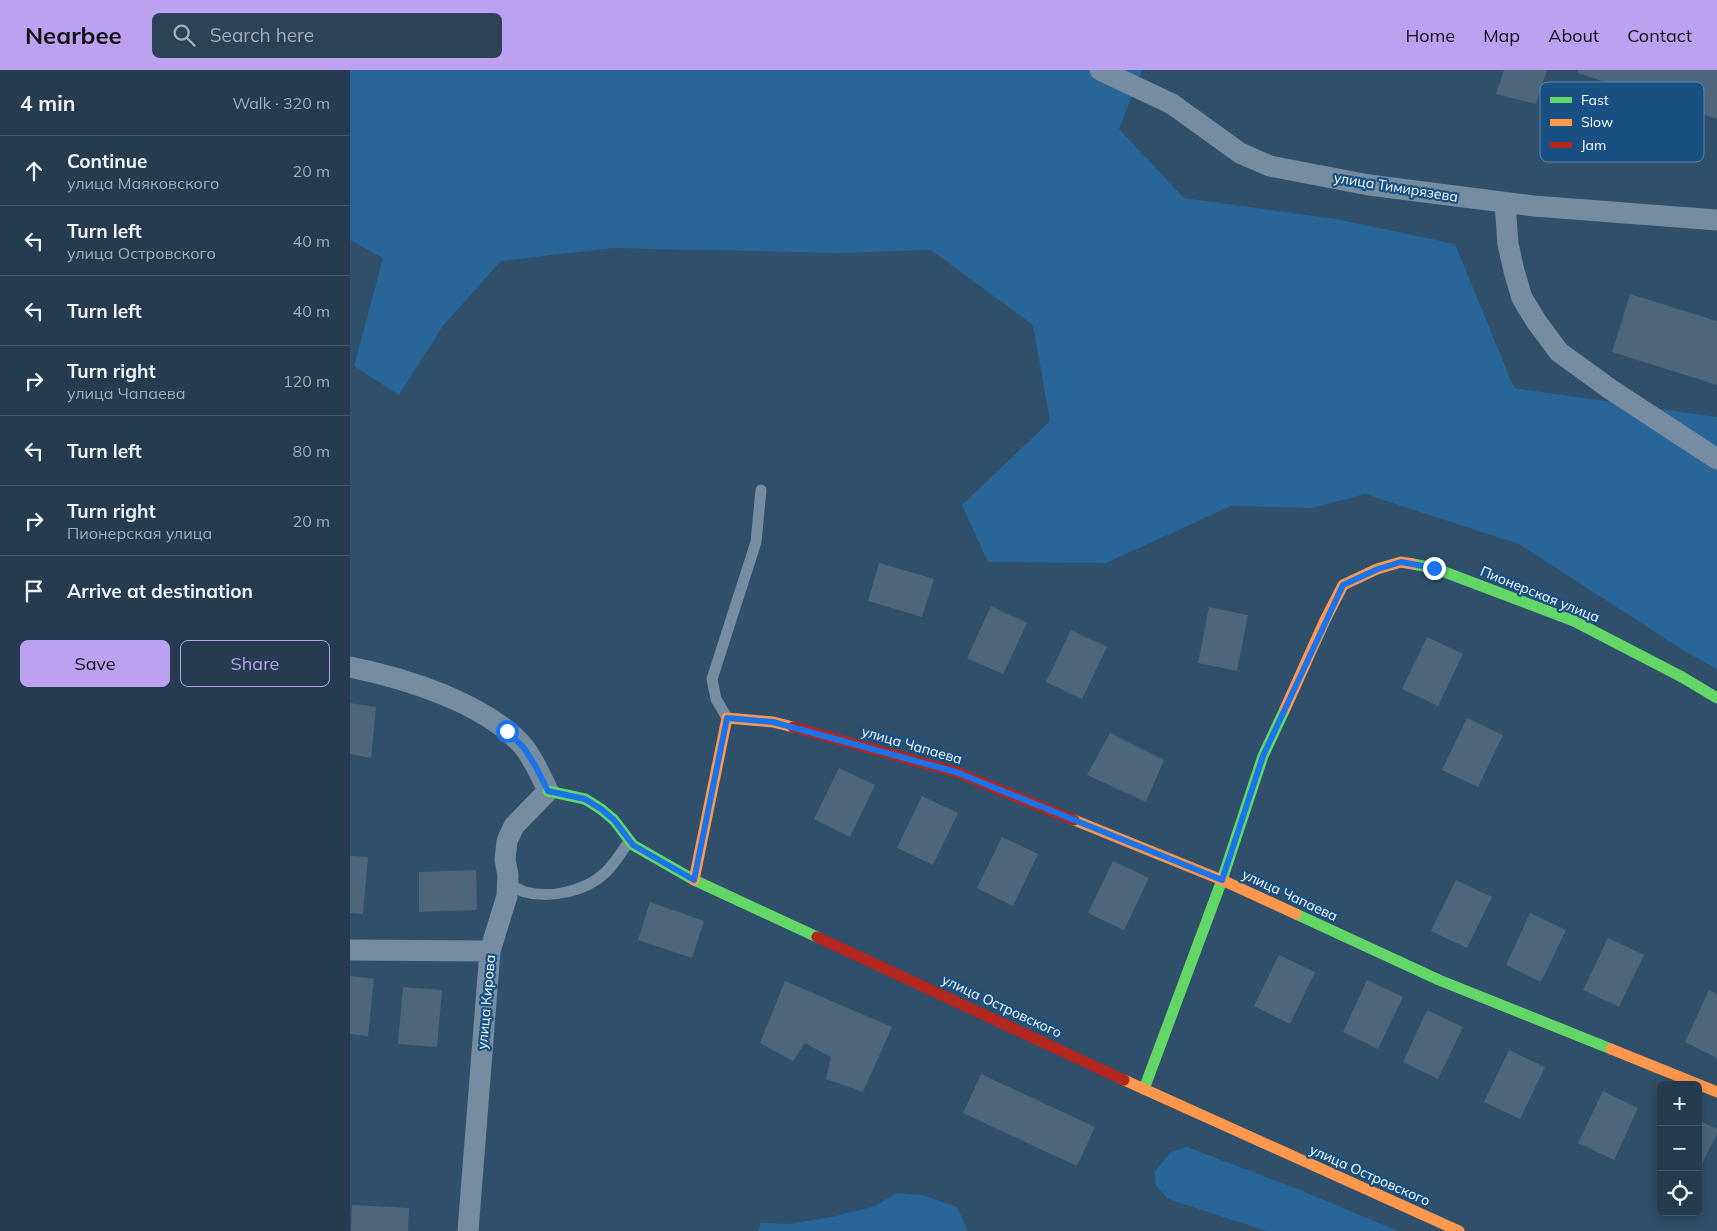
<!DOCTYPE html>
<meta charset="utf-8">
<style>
:root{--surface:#243b50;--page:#2c4257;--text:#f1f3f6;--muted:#a3adb7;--line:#415567;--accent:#bca0f2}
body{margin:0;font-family:Mulish,sans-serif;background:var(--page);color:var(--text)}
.controls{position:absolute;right:15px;bottom:15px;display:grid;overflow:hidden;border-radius:8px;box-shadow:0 2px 12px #0003}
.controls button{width:45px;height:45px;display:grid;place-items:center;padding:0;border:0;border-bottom:1px solid var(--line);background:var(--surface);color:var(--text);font:25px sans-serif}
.stop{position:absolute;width:15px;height:15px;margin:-11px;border:4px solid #1a73e8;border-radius:50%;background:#fff}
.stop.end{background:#1a73e8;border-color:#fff;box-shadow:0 1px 5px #0008}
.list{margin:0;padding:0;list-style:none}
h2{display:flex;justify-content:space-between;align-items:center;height:65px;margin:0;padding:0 20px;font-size:21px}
h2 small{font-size:16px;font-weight:400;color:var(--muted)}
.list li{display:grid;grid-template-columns:32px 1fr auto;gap:15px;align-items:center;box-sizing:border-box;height:70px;padding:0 20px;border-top:1px solid var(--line)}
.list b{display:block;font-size:19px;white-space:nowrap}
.list p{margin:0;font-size:16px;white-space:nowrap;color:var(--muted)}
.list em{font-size:16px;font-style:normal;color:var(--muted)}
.actions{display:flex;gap:10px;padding:15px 20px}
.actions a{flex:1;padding:11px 0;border:1px solid var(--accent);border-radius:8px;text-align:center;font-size:18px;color:var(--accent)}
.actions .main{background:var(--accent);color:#111}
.icon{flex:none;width:28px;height:28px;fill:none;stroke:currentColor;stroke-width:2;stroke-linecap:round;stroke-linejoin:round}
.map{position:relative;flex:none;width:1367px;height:1161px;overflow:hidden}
header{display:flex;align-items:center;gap:30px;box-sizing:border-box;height:70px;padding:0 25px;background:var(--accent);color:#111}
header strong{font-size:24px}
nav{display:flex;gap:28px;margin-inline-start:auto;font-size:18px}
.search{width:350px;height:45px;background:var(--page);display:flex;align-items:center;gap:12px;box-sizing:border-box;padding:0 18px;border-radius:8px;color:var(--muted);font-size:19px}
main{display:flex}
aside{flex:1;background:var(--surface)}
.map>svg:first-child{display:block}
.green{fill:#286599}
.building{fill:#4d667c}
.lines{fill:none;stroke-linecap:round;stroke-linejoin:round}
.lane{stroke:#768ca0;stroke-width:11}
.street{stroke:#768ca0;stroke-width:21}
.fast{stroke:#63d668;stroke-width:11}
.slow{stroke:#ff974d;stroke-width:11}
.jam{stroke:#b3261e;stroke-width:11}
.route{stroke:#1a73e8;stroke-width:6}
.labels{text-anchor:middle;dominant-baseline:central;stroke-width:4.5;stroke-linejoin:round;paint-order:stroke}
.street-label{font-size:14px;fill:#fff;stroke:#185083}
.key{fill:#185083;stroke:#5d84a8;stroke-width:1}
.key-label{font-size:14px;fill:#fff}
</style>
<header>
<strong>Nearbee</strong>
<div class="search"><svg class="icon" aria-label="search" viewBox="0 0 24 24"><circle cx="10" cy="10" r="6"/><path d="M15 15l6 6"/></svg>Search here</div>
<nav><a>Home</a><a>Map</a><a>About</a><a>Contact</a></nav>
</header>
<main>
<aside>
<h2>4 min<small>Walk · 320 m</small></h2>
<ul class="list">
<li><svg class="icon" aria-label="ahead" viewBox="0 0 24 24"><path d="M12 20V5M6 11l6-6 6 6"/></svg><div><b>Continue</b><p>улица Маяковского</p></div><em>20 m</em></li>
<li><svg class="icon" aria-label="left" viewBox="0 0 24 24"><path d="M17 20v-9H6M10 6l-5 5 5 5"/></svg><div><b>Turn left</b><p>улица Островского</p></div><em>40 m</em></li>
<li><svg class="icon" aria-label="left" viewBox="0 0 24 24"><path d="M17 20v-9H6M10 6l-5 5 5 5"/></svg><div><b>Turn left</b></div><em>40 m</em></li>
<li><svg class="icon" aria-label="right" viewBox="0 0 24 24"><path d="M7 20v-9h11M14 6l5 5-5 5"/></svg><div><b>Turn right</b><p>улица Чапаева</p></div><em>120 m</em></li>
<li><svg class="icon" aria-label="left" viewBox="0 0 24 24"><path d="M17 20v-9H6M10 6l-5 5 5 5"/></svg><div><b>Turn left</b></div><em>80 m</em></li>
<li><svg class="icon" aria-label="right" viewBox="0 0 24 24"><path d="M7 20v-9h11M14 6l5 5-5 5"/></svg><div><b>Turn right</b><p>Пионерская улица</p></div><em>20 m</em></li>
<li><svg class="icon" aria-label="arrive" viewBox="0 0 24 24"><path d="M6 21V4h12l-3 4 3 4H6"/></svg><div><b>Arrive at destination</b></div></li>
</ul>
<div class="actions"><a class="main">Save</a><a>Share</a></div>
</aside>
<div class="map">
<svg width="1367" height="1161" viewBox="0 0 1367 1161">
<rect width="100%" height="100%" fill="#304f6a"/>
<path class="green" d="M 0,0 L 792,0 L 769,59 L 834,128 L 986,149 L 1105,174 L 1164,318 L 1367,347 L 1367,599 L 1336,582 L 1169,474 L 1015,424 L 962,438 L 881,436 L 756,493 L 638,492 L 612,435 L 700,351 L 683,255 L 581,180 L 490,183 L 263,178 L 151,191 L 92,257 L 49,325 L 4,296 L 33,188 L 0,170 Z
M 837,1077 L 950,1120 L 1048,1161 L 917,1161 L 818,1129 L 805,1114 L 805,1101 L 821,1082 Z
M 547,1123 L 572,1125 L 607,1137 L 618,1161 L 408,1161 L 411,1153 L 438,1154 L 482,1147 L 525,1136 Z"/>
<path class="building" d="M 1154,0 L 1197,0 L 1186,34 L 1146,24 Z
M 1228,0 L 1367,0 L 1367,49 L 1228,3 Z
M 1280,224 L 1367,251 L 1367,315 L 1262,282 Z
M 529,493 L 584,509 L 572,547 L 518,531 Z
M 641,536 L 677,553 L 653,604 L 617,588 Z
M 859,537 L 898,545 L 887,601 L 848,593 Z
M 721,560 L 757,577 L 732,629 L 696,612 Z
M 1077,567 L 1113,584 L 1088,636 L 1052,619 Z
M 0,633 L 26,637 L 21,688 L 0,684 Z
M 1117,648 L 1153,665 L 1128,717 L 1092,700 Z
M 760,663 L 814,690 L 796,732 L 737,705 Z
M 489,698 L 525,715 L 500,767 L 464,749 Z
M 572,726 L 608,743 L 583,795 L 547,778 Z
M 652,767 L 688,784 L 663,836 L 627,818 Z
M 0,786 L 18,787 L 13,844 L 0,843 Z
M 763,791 L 799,808 L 774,860 L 738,843 Z
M 126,800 L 127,840 L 69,842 L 69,802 Z
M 1106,810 L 1142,827 L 1117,878 L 1081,861 Z
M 300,832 L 354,851 L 342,888 L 288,870 Z
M 1180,843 L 1216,860 L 1191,912 L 1156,895 Z
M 1258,868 L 1294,885 L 1269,937 L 1233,920 Z
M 929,885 L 965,902 L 940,954 L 904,936 Z
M 0,906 L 24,909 L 18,966 L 0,964 Z
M 1017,910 L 1053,927 L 1028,979 L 993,962 Z
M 435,911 L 542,957 L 513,1022 L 476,1009 L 481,987 L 455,973 L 443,991 L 410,973 Z
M 53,917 L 92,920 L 87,977 L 48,974 Z
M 1359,920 L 1367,924 L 1367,988 L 1335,972 Z
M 1077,940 L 1113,957 L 1088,1009 L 1053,992 Z
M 1159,980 L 1195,997 L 1170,1049 L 1134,1032 Z
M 631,1004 L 745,1057 L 727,1096 L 613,1043 Z
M 1253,1021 L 1288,1038 L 1264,1090 L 1228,1073 Z
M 1348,1050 L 1367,1059 L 1367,1063 L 1348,1102 Z
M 2,1135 L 59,1138 L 58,1161 L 1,1161 Z"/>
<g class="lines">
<path class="lane" d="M 377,648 L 366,629 L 362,609 L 406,472 L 411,420
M 157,814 C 163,816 169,820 175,822 C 200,829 237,821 256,802 C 265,793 272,782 279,771"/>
<path class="street" d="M 750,0 L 822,34 L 890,83 L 920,96 L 1019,115 L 1184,136 L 1367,150
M 1155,133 L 1158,174 L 1164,201 L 1172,228 L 1186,251 L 1209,282 L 1260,319 L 1367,389
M 0,597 C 55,608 136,633 174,677 C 184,690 191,706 198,721 L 164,756 L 157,771 L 155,790 L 158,805 L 157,826 L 140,881 L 118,1161
M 0,880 L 140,881"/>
<path class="fast" d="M 1063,494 L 1084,498 L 1224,551 L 1332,607 L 1367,628
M 198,721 L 235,729 L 251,739 L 264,750 L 283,775 L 344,810 L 467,867
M 946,844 L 1089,910 L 1261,979
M 794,1019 L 872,810 L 913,686 L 935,639"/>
<path class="slow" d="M 935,639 L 975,550 L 993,515 L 1027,499 L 1051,492 L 1063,494
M 724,750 L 872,810 L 946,844
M 344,810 L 377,648 L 423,652 L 443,657
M 1261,979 L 1367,1022
M 774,1010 L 1109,1161"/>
<path class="jam" d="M 443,657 L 606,702 L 724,750
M 467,867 L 774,1010"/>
</g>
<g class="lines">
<path class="route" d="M 157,661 L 174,678 L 186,697 L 198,721 L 235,729 L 251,739 L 264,750 L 283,775 L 344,810 L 377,648 L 423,652 L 606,702 L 872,810 L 913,686 L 993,515 L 1028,499 L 1051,492 L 1084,498"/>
</g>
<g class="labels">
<g class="street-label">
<text transform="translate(1046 117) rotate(9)">улица Тимирязева</text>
<text transform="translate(1190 524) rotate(22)">Пионерская улица</text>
<text transform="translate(562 675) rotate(16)">улица Чапаева</text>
<text transform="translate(940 825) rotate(25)">улица Чапаева</text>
<text transform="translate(136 932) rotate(-85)">улица Кирова</text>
<text transform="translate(652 936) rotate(25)">улица Островского</text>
<text transform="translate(1020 1105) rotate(24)">улица Островского</text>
</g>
</g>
<rect x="1190" y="12" width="164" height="80" rx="8" class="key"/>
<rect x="1200" y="27" width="22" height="6" fill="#63d668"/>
<rect x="1200" y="49" width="22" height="7" fill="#ff974d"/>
<rect x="1200" y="72" width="22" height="6" fill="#b3261e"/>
<g class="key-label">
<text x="1231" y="35">Fast</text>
<text x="1231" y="57">Slow</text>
<text x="1231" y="80">Jam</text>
</g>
</svg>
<div class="controls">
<button>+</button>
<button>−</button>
<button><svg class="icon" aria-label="locate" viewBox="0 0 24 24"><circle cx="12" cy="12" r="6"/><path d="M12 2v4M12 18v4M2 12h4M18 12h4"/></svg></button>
</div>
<div class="stop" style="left:157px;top:661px"></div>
<div class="stop end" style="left:1084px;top:498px"></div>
</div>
</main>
